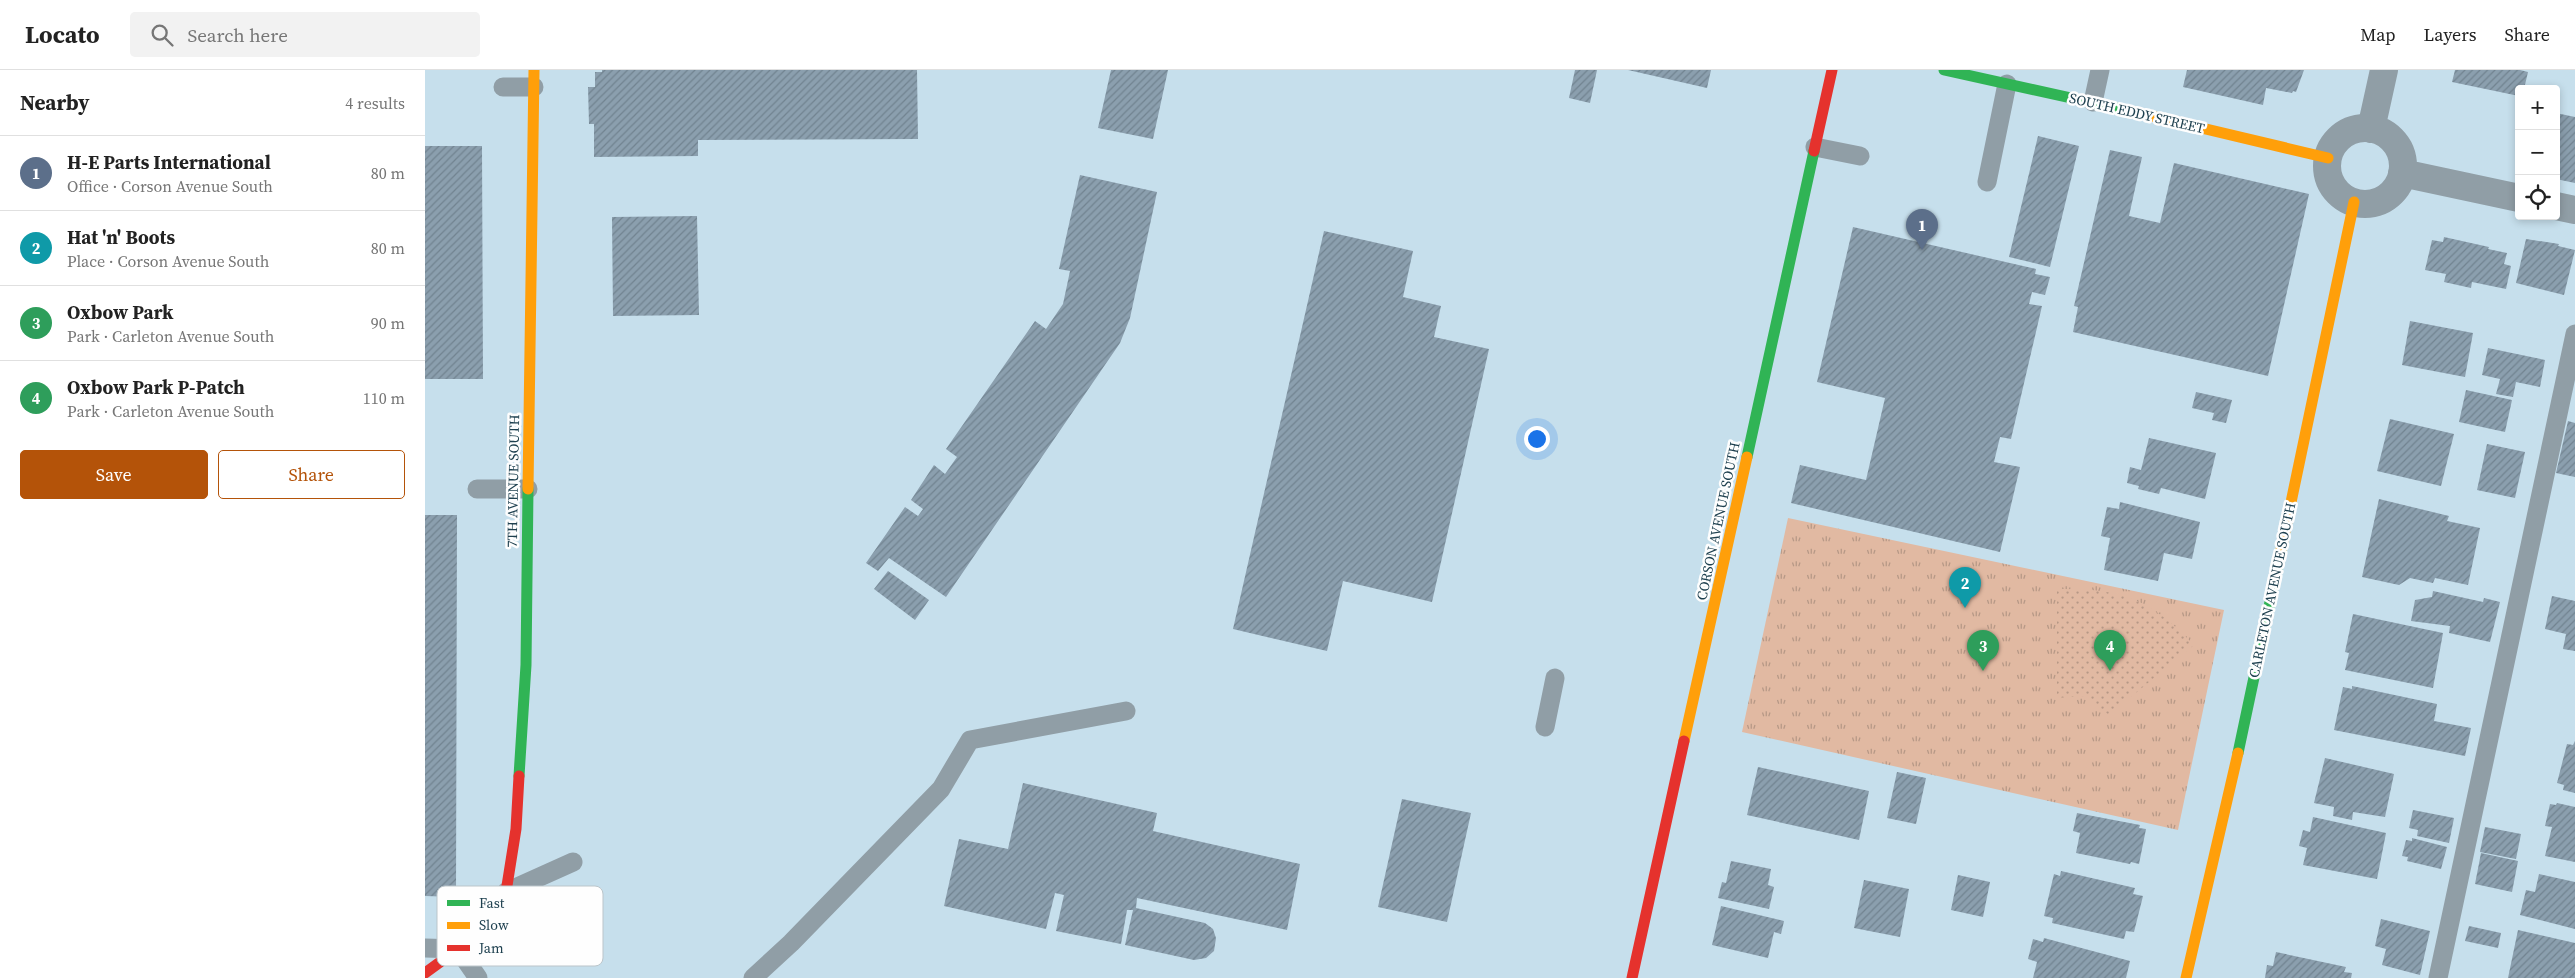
<!DOCTYPE html>
<meta charset="utf-8">
<style>
:root{--surface:#fff;--page:#f2f2f2;--text:#222;--muted:#767676;--line:#e0e0e0;--accent:#b45309}
body{margin:0;font-family:"Source Serif 4",serif;background:var(--page);color:var(--text)}
.controls{position:absolute;right:15px;top:15px;display:grid;overflow:hidden;border-radius:5px;box-shadow:0 2px 8px #0003}
.controls button{width:45px;height:45px;display:grid;place-items:center;padding:0;border:0;border-bottom:1px solid var(--line);background:var(--surface);color:var(--text);font:25px sans-serif}
.you{position:absolute;left:1111px;top:368px;width:18px;height:18px;margin:-12px;border:4px solid #fff;border-radius:50%;background:#1a73e8;box-shadow:0 0 0 8px #1a73e833}
.badge{display:grid;place-items:center;width:32px;height:32px;border-radius:50%;background:var(--accent);color:#fff;font-size:16px;font-weight:700}
.pin{position:absolute;translate:-50% -41px;filter:drop-shadow(0 1px 2px #0008)}
.pin::after{content:'';position:absolute;top:26px;width:18px;height:15px;background:inherit;clip-path:polygon(0 0,100% 0,50% 100%)}
.list{margin:0;padding:0;list-style:none}
h2{display:flex;justify-content:space-between;align-items:center;height:65px;margin:0;padding:0 20px;font-size:21px}
h2 small{font-size:16px;font-weight:400;color:var(--muted)}
.list li{display:grid;grid-template-columns:32px 1fr auto;gap:15px;align-items:center;box-sizing:border-box;height:75px;padding:0 20px;border-top:1px solid var(--line)}
.list b{display:block;font-size:19px;white-space:nowrap}
.list p{margin:0;font-size:16px;white-space:nowrap;color:var(--muted)}
.list em{font-size:16px;font-style:normal;color:var(--muted)}
.actions{display:flex;gap:10px;padding:15px 20px}
.actions a{flex:1;padding:11px 0;border:1px solid var(--accent);border-radius:5px;text-align:center;font-size:18px;color:var(--accent)}
.actions .main{background:var(--accent);color:#fff}
.icon{flex:none;width:28px;height:28px;fill:none;stroke:currentColor;stroke-width:2;stroke-linecap:round;stroke-linejoin:round}
.map{position:relative;flex:none;width:2150px;height:908px;overflow:hidden}
header{display:flex;align-items:center;gap:30px;box-sizing:border-box;height:70px;padding:0 25px;background:var(--surface);border-bottom:1px solid var(--line)}
header strong{font-size:24px}
nav{display:flex;gap:28px;margin-inline-start:auto;font-size:18px}
.search{width:350px;height:45px;background:var(--page);display:flex;align-items:center;gap:12px;box-sizing:border-box;padding:0 18px;border-radius:5px;color:var(--muted);font-size:19px}
main{display:flex}
aside{flex:1;background:var(--surface)}
.map>svg:first-child{display:block}
.grass{fill:url(#grass-tufts)}
.garden{fill:url(#garden-dots)}
.building{fill:url(#building-hatch)}
.lines{fill:none;stroke-linecap:round;stroke-linejoin:round}
.lane{stroke:#909ea6;stroke-width:19}
.street{stroke:#909ea6;stroke-width:28}
.fast{stroke:#30b455;stroke-width:11}
.slow{stroke:#ff9f0a;stroke-width:11}
.jam{stroke:#e5322d;stroke-width:11}
.labels{text-anchor:middle;dominant-baseline:central;stroke-width:5;stroke-linejoin:round;paint-order:stroke}
.street-label{font-size:14px;fill:#1e404f;stroke:#fefefe}
.key{fill:#fefefe;stroke:#bbc5ca;stroke-width:1}
.key-label{font-size:14px;fill:#1e404f}
</style>
<header>
<strong>Locato</strong>
<div class="search"><svg class="icon" aria-label="search" viewBox="0 0 24 24"><circle cx="10" cy="10" r="6"/><path d="M15 15l6 6"/></svg>Search here</div>
<nav><a>Map</a><a>Layers</a><a>Share</a></nav>
</header>
<main>
<aside>
<h2>Nearby<small>4 results</small></h2>
<ul class="list">
<li><span class="badge" style="background:#5c6f8a">1</span><div><b>H-E Parts International</b><p>Office · Corson Avenue South</p></div><em>80 m</em></li>
<li><span class="badge" style="background:#0f9aa8">2</span><div><b>Hat 'n' Boots</b><p>Place · Corson Avenue South</p></div><em>80 m</em></li>
<li><span class="badge" style="background:#2e9e5b">3</span><div><b>Oxbow Park</b><p>Park · Carleton Avenue South</p></div><em>90 m</em></li>
<li><span class="badge" style="background:#2e9e5b">4</span><div><b>Oxbow Park P-Patch</b><p>Park · Carleton Avenue South</p></div><em>110 m</em></li>
</ul>
<div class="actions"><a class="main">Save</a><a>Share</a></div>
</aside>
<div class="map">
<svg width="2150" height="908" viewBox="0 0 2150 908">
<defs>
<pattern id="grass-tufts" width="24" height="20" patternUnits="userSpaceOnUse" patternTransform="scale(1.25)"><rect width="24" height="20" fill="#e1b9a2"/><path d="M3 7l-1-3M5 7V3M7 7l1-3M15 17l-1-3M17 17v-4M19 17l1-3" fill="none" stroke="#b69886"/></pattern>
<pattern id="garden-dots" width="8" height="8" patternUnits="userSpaceOnUse" patternTransform="scale(1.25)"><rect width="8" height="8" fill="#e1b9a2"/><path d="M2 2h.1M6 6h.1" fill="none" stroke="#b69886" stroke-width="1.8" stroke-linecap="round"/></pattern>
<pattern id="building-hatch" width="6" height="6" patternUnits="userSpaceOnUse" patternTransform="scale(1.25)"><rect width="6" height="6" fill="#8b9fae"/><path d="M-1 1l2-2M0 6l6-6M5 7l2-2" fill="none" stroke="#718390"/></pattern>
</defs>
<rect width="100%" height="100%" fill="#c6dfec"/>
<path class="grass" d="M 1363,448 L 1799,540 L 1753,760 L 1317,662 Z"/>
<path class="garden" d="M 1632,519 C 1695,518 1725,528 1769,575 L 1684,645 L 1660,626 L 1632,628 Z"/>
<path class="building" d="M 177,0 L 492,0 L 493,69 L 273,70 L 273,86 L 169,87 L 169,54 L 164,54 L 163,17 L 170,17 L 170,2 L 177,2 Z
M 686,0 L 743,0 L 728,69 L 673,58 Z
M 1150,0 L 1172,0 L 1165,33 L 1144,28 Z
M 1203,0 L 1286,0 L 1282,18 Z
M 1762,0 L 1879,0 L 1871,22 L 1868,21 L 1867,23 L 1841,18 L 1838,35 L 1758,17 Z
M 2030,0 L 2095,0 L 2103,2 L 2099,19 L 2094,19 L 2094,26 L 2027,12 Z
M 2131,43 L 2150,47 L 2150,113 L 2131,109 Z
M 1613,66 L 1654,76 L 1625,197 L 1584,187 Z
M 0,76 L 57,76 L 58,309 L 0,309 Z
M 1685,80 L 1717,87 L 1704,146 L 1735,153 L 1749,93 L 1884,124 L 1843,306 L 1648,262 L 1653,237 L 1649,236 Z
M 655,105 L 732,122 L 705,248 L 695,273 L 521,527 L 464,488 L 453,501 L 441,493 L 480,437 L 493,446 L 498,439 L 486,430 L 509,395 L 520,404 L 532,387 L 521,379 L 610,251 L 621,259 L 638,234 L 645,201 L 634,199 Z
M 272,146 L 274,245 L 188,246 L 187,147 Z
M 1428,157 L 1611,199 L 1610,204 L 1625,207 L 1620,225 L 1607,222 L 1604,234 L 1617,236 L 1586,369 L 1575,367 L 1569,392 L 1595,397 L 1575,482 L 1366,433 L 1375,395 L 1441,410 L 1460,328 L 1392,312 Z
M 899,161 L 988,181 L 978,227 L 1016,236 L 1009,267 L 1064,279 L 1007,532 L 918,511 L 902,581 L 808,559 Z
M 2019,167 L 2064,177 L 2063,179 L 2082,183 L 2079,194 L 2086,196 L 2081,219 L 2047,212 L 2046,218 L 2019,212 L 2021,204 L 2000,200 L 2007,170 L 2018,172 Z
M 2101,169 L 2134,174 L 2133,176 L 2150,180 L 2139,225 L 2091,213 Z
M 1985,251 L 2048,263 L 2040,307 L 1977,295 Z
M 2063,278 L 2120,290 L 2115,317 L 2091,312 L 2088,327 L 2071,324 L 2075,309 L 2057,305 Z
M 2041,320 L 2087,330 L 2080,362 L 2034,352 Z
M 1771,322 L 1807,330 L 1801,353 L 1787,350 L 1789,343 L 1767,338 Z
M 1965,349 L 2029,364 L 2016,416 L 1952,401 Z
M 2143,351 L 2150,353 L 2150,407 L 2131,403 Z
M 1724,368 L 1791,383 L 1780,429 L 1736,418 L 1734,424 L 1713,419 L 1714,416 L 1702,413 L 1705,397 L 1716,400 Z
M 2062,374 L 2100,382 L 2090,428 L 2052,420 Z
M 1954,429 L 2024,446 L 2022,451 L 2055,458 L 2043,515 L 2010,508 L 2008,513 L 1985,508 L 1974,515 L 1937,507 Z
M 1695,432 L 1775,452 L 1767,489 L 1739,483 L 1733,511 L 1679,500 L 1685,468 L 1676,466 L 1682,437 L 1694,439 Z
M 0,445 L 32,445 L 31,827 L 0,826 Z
M 463,501 L 504,530 L 490,550 L 449,519 Z
M 2008,521 L 2058,532 L 2059,528 L 2075,532 L 2065,572 L 2024,563 L 2025,556 L 1986,551 L 1990,530 L 2007,527 Z
M 2127,526 L 2150,531 L 2150,581 L 2138,579 L 2141,564 L 2120,559 Z
M 1928,544 L 2018,563 L 2008,618 L 1920,600 L 1924,583 L 1920,582 Z
M 1927,616 L 2012,634 L 2009,651 L 2046,658 L 2040,686 L 1909,660 L 1918,617 L 1927,619 Z
M 2150,671 L 2150,723 L 2138,720 L 2139,715 L 2132,713 L 2142,674 L 2148,675 Z
M 1900,688 L 1969,704 L 1960,747 L 1928,742 L 1927,750 L 1908,746 L 1909,737 L 1889,733 Z
M 1333,697 L 1444,721 L 1434,770 L 1322,745 Z
M 1472,702 L 1501,708 L 1491,754 L 1462,748 Z
M 598,713 L 732,743 L 728,761 L 875,794 L 862,860 L 712,828 L 711,838 L 780,853 L 788,859 L 791,868 L 789,881 L 781,888 L 769,890 L 700,875 L 708,840 L 702,840 L 696,874 L 631,861 L 639,825 L 630,823 L 621,859 L 519,836 L 534,769 L 583,779 Z
M 977,729 L 1046,743 L 1022,852 L 953,837 Z
M 2132,733 L 2150,737 L 2150,792 L 2120,786 L 2127,757 L 2120,756 L 2125,734 L 2131,735 Z
M 1988,740 L 2029,748 L 2024,773 L 1992,766 L 1993,760 L 1984,758 Z
M 1652,743 L 1715,755 L 1714,758 L 1721,759 L 1714,794 L 1706,792 L 1705,794 L 1651,783 L 1655,763 L 1648,761 Z
M 1888,747 L 1961,763 L 1952,809 L 1878,795 L 1882,778 L 1874,776 L 1878,760 L 1885,762 Z
M 2060,757 L 2096,764 L 2091,789 L 2055,782 Z
M 1987,768 L 2022,777 L 2016,799 L 1982,791 L 1983,787 L 1977,786 L 1981,770 L 1987,771 Z
M 2056,783 L 2093,791 L 2087,822 L 2050,814 Z
M 1306,791 L 1346,799 L 1343,815 L 1349,817 L 1344,839 L 1293,828 L 1297,812 L 1301,813 Z
M 1636,801 L 1710,818 L 1708,824 L 1718,826 L 1709,862 L 1701,861 L 1699,869 L 1627,853 L 1628,848 L 1619,846 L 1629,804 L 1635,806 Z
M 2114,804 L 2150,812 L 2150,859 L 2095,845 L 2101,820 L 2110,822 Z
M 1533,805 L 1565,812 L 1558,847 L 1526,840 Z
M 1439,810 L 1484,819 L 1475,867 L 1429,858 Z
M 1296,836 L 1359,851 L 1356,864 L 1349,862 L 1343,888 L 1287,875 Z
M 1956,849 L 2005,861 L 1995,905 L 1957,895 L 1961,879 L 1950,876 Z
M 2044,856 L 2076,863 L 2073,878 L 2040,871 Z
M 2093,860 L 2150,873 L 2150,908 L 2083,908 Z
M 1619,868 L 1705,891 L 1701,908 L 1608,908 L 1612,892 L 1603,889 L 1608,869 L 1618,872 Z
M 1851,882 L 1921,897 L 1919,902 L 1927,903 L 1926,908 L 1840,908 L 1842,895 L 1848,896 Z"/>
<g class="lines">
<path class="lane" d="M 78,17 L 109,17
M 1668,32 L 1675,0
M 1390,77 L 1435,86
M 1562,112 L 1582,14
M 52,419 L 103,419
M 1120,657 L 1130,608
M 81,822 L 148,792
M 0,878 L 33,879 L 53,908
M 328,908 L 366,873 L 516,719 L 545,670 L 701,641
M 2013,908 L 2150,264"/>
<path class="street" d="M1902 96a38 38 0 1 1 76 0a38 38 0 1 1-76 0Z
M 1946,59 L 1959,0
M 1977,103 L 2094,128
M 2131,136 L 2150,140"/>
<path class="fast" d="M 1519,0 L 1705,41
M 1322,387 L 1389,81
M 1813,683 L 1856,480
M 94,706 L 101,595 L 103,419"/>
<path class="slow" d="M 1705,41 L 1903,88
M 103,419 L 109,0
M 1856,480 L 1929,132
M 1259,671 L 1322,387
M 1761,908 L 1813,683"/>
<path class="jam" d="M 1389,81 L 1407,0
M 0,903 L 33,879 L 81,822 L 91,759 L 94,706
M 1207,908 L 1259,671"/>
</g>
<g class="labels">
<g class="street-label">
<text transform="translate(1712 43) rotate(13)">SOUTH EDDY STREET</text>
<text transform="translate(88 411) rotate(-89)">7TH AVENUE SOUTH</text>
<text transform="translate(1293 451) rotate(-78)">CORSON AVENUE SOUTH</text>
<text transform="translate(1847 520) rotate(-78)">CARLETON AVENUE SOUTH</text>
</g>
</g>
<rect x="12" y="816" width="166" height="80" rx="8" class="key"/>
<rect x="22" y="830" width="23" height="6" fill="#30b455"/>
<rect x="22" y="852" width="23" height="7" fill="#ff9f0a"/>
<rect x="22" y="875" width="23" height="6" fill="#e5322d"/>
<g class="key-label">
<text x="54" y="838">Fast</text>
<text x="54" y="860">Slow</text>
<text x="54" y="883">Jam</text>
</g>
</svg>
<div class="controls">
<button>+</button>
<button>−</button>
<button><svg class="icon" aria-label="locate" viewBox="0 0 24 24"><circle cx="12" cy="12" r="6"/><path d="M12 2v4M12 18v4M2 12h4M18 12h4"/></svg></button>
</div>
<div class="you"></div>
<div class="pin badge" style="left:1497px;top:180px;background:#5c6f8a">1</div>
<div class="pin badge" style="left:1540px;top:538px;background:#0f9aa8">2</div>
<div class="pin badge" style="left:1558px;top:601px;background:#2e9e5b">3</div>
<div class="pin badge" style="left:1685px;top:601px;background:#2e9e5b">4</div>
</div>
</main>
